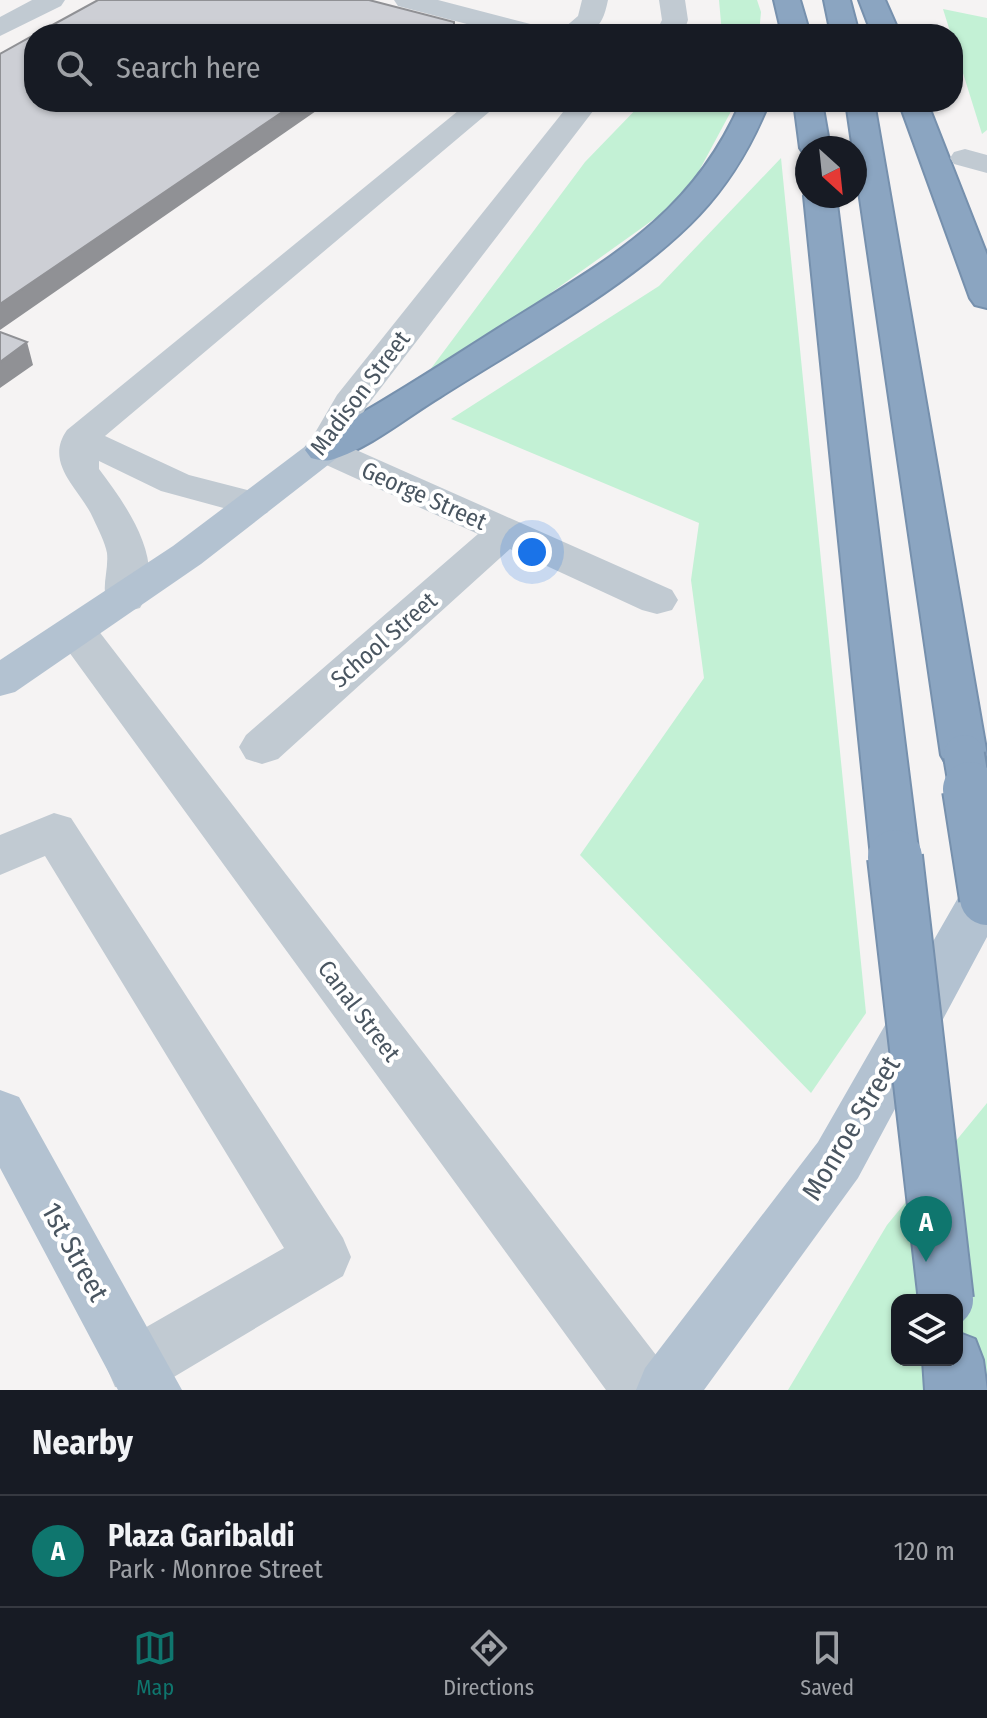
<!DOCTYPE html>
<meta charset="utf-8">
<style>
:root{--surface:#171b24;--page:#242831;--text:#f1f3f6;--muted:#9ea1a6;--line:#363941;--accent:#0f766e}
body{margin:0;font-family:"Fira Sans Condensed",sans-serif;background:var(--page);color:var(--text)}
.controls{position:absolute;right:24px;bottom:24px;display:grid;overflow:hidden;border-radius:16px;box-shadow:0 2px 6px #0004}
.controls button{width:72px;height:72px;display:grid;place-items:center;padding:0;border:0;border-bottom:2px solid var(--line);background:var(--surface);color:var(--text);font:40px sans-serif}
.compass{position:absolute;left:795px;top:136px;width:72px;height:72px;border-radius:50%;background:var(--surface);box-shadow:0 2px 6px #0004;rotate:153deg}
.you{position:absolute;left:532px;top:552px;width:28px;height:28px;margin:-20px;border:6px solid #fff;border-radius:50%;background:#1a73e8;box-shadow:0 0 0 12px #1a73e833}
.badge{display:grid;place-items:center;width:52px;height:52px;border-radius:50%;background:var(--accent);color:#fff;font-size:26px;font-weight:700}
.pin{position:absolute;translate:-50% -66px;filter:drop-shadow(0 2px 4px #0008)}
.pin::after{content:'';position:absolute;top:42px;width:28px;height:24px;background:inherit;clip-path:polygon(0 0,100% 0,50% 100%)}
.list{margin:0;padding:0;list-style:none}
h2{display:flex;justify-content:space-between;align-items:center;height:104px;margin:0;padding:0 32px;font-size:34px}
h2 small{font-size:26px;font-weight:400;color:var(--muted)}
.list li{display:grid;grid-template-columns:52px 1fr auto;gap:24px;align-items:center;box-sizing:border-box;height:112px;padding:0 32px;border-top:2px solid var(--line)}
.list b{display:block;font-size:30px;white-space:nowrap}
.list p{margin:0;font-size:26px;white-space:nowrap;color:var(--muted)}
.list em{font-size:26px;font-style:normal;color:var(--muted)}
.icon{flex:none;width:44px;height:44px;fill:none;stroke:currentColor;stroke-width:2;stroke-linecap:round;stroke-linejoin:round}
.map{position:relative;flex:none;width:987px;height:1390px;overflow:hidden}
.search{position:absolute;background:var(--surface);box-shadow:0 2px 6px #0004;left:24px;right:24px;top:24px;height:88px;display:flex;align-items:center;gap:20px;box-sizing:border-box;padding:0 28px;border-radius:32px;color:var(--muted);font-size:30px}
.sheet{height:216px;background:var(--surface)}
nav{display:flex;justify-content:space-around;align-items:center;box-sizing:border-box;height:112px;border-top:2px solid var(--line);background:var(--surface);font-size:22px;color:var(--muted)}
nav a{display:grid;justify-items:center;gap:4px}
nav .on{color:var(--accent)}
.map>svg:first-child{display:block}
.green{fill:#c3f1d5;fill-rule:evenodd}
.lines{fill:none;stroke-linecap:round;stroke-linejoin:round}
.highway-casing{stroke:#7690ad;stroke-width:4}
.minor{fill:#c1cad2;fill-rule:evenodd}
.major{fill:#b3c2d1;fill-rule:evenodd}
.highway{fill:#8ba5c1;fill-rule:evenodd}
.highway-bridge-far1-casing{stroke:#7690ad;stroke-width:44;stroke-linecap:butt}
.highway-bridge-casing{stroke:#7690ad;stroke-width:58;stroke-linecap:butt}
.highway-bridge-far1{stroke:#8ba5c1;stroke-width:40}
.highway-bridge{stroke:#8ba5c1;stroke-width:54}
.shaded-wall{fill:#909195}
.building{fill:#cdcfd5;stroke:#909195;stroke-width:2}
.labels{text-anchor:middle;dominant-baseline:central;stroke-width:8;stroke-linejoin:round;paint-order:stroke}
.street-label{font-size:24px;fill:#4a5661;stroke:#fff}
.near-street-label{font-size:28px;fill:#4a5661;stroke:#fff}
</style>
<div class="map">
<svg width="987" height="1390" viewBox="0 0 987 1390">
<rect width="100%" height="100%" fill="#f5f3f3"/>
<path class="green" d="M 719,0 L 757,0 L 761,12 L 759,34 L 722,34 Z
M 943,9 L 987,18 L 987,130 L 982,134 Z
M 643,102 L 736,102 L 685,197 L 415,390 L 585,162 Z
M 781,158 L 866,1013 L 811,1093 L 580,855 L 704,678 L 691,580 L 699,523 L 451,419 L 659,286 Z
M 987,1103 L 987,1390 L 788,1390 L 887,1225 ZM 897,1300 L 957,1300 L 957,1360 L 897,1360 Z"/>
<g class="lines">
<g class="highway-casing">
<path id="highway" d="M 774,0 L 800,0 L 810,34 L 782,34 Z
M 824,0 L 850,0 L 859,34 L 831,34 Z
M 859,0 L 885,0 L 900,34 L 872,34 Z
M 741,102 L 769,102 C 752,145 731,181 699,215 C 635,283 520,346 440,397 C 407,417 371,447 334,459 C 325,462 320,460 311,458 L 305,450 L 311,442 C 375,407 436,368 497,329 C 601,263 690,220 741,102 Z
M 794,102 L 822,102 L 830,148 L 807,148 L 804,154 L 800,148 Z
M 846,102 L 874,102 L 987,755 L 980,767 L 964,772 L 948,767 L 941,755 Z
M 899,102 L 927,102 L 987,255 L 987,308 L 975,305 L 970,298 Z
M 807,192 L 807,196 L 836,196 L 919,857 L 912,870 L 895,876 L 878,870 L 871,857 L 804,196 Z
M 957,1332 L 975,1339 L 983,1360 L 987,1390 L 925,1390 L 923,1360 L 957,1360 Z"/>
</g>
<path class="minor" d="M 32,0 L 65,0 L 61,6 L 0,36 L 0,17 Z
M 394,0 L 438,0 L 546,28 L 550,34 L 505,34 L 398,6 Z
M 582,0 L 608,0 C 601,35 590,34 557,34 L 578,16 Z
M 659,0 L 685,0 L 688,20 L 683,34 L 655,34 L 662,20 Z
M 469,102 L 501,102 L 105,436 L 189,475 L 267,495 L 273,504 L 267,513 L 253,516 L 161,491 L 99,461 L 99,469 C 126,505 168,562 140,608 L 125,612 L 110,608 C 99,590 109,573 107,553 C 105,542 98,529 93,518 C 81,490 43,464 67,430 Z
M 571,102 L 600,102 L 367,406 L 345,445 L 672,590 L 678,600 L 672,610 L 657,614 L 642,610 L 510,549 L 278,759 L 262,764 L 246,759 L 239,747 L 246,735 L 478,534 L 311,458 L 305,450 L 337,395 Z
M 965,149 L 987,155 L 987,173 L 954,164 L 950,158 L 954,152 Z
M 76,617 L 91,621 L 666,1368 L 675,1390 L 606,1390 L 61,641 L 55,631 L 61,621 Z
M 54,813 L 71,818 L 343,1238 L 351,1257 L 343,1276 L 152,1390 L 115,1387 L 106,1366 L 115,1345 L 284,1248 L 45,856 L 0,875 L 0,835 Z"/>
<path class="major" d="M 324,439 L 337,442 L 343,450 L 337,458 L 201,564 L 15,692 L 0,696 L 0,660 L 173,546 L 311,442 Z
M 987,872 L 987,937 L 858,1178 L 704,1390 L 636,1390 L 645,1368 L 818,1142 L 970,877 Z
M 0,1090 L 19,1097 L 182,1390 L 118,1390 L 0,1168 Z"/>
<use href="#highway" class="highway"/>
<g class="highway-bridge-far1-casing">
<path id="highway-bridge-far1" d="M 964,755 L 970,791"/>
</g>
<g class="highway-bridge-casing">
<path id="highway-bridge" d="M 970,789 L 987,898
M 895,857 L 946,1300"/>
</g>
<use href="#highway-bridge-far1" class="highway-bridge-far1"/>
<use href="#highway-bridge" class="highway-bridge"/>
</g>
<path class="shaded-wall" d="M 297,102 L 329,102 L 0,330 L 0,304 Z
M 27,342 L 33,365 L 0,388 L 0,362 Z"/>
<path class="building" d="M 98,0 L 369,0 L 454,22 L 454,33 L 36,34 Z
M 34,35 L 34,102 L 297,102 L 0,304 L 0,54 Z
M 0,332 L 27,342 L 0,362 Z"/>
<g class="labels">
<g class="street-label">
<text transform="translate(360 393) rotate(-53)">Madison Street</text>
<text transform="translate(424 496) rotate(24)">George Street</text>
<text transform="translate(384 640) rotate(-41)">School Street</text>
<text transform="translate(359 1011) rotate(53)">Canal Street</text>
</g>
<g class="near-street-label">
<text transform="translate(851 1128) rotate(-59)">Monroe Street</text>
<text transform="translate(75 1252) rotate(61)">1st Street</text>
</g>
</g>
</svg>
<div class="controls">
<button><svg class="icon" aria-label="layers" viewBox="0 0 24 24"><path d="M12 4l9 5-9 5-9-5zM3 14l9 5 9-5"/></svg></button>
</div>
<svg class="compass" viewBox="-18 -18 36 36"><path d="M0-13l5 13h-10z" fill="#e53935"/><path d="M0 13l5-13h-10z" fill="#9ea1a6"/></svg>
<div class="you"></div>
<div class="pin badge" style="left:926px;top:1262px">A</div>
<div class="search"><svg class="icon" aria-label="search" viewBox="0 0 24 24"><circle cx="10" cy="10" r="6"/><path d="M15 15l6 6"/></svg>Search here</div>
</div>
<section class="sheet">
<h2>Nearby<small></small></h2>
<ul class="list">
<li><span class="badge">A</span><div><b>Plaza Garibaldi</b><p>Park · Monroe Street</p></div><em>120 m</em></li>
</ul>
</section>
<nav>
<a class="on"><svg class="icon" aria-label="map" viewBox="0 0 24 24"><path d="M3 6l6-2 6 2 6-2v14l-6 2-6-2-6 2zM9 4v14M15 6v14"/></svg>Map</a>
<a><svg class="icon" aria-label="directions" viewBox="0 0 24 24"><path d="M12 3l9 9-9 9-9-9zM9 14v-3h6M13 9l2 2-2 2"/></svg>Directions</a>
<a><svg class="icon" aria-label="saved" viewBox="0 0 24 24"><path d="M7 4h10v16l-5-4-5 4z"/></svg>Saved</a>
</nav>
